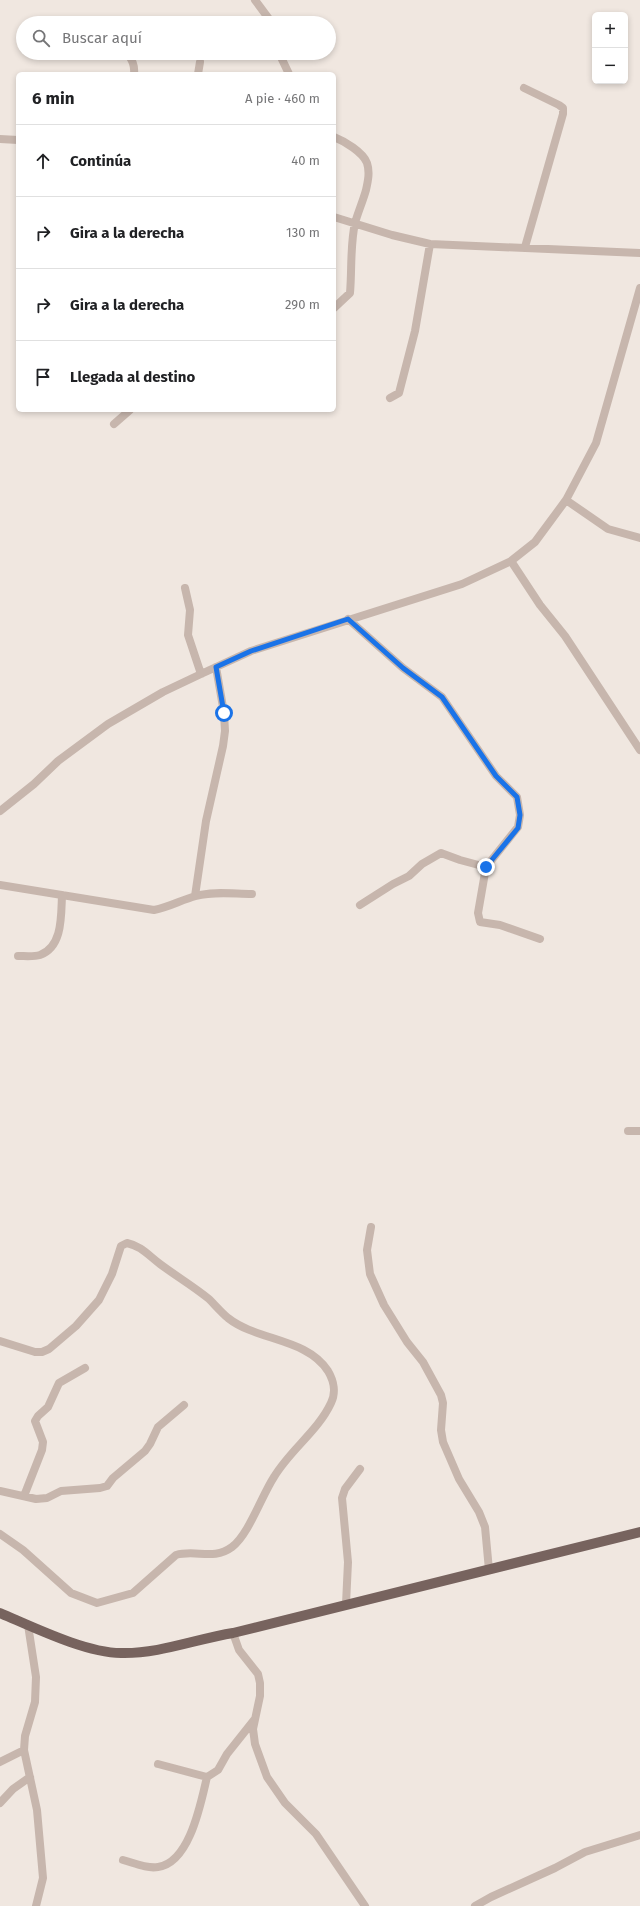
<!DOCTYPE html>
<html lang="es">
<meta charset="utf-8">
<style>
:root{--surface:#fff;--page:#f2f2f2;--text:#202124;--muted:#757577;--line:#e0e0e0}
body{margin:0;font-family:"Fira Sans",sans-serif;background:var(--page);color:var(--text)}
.controls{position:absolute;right:12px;top:12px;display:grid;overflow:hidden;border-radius:6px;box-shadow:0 2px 6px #0003}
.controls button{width:36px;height:36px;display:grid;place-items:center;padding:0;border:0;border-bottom:1px solid var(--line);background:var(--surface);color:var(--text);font:20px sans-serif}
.stop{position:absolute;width:12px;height:12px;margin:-9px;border:3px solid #1a73e8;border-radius:50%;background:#fff}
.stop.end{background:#1a73e8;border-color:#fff;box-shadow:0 1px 4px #0008}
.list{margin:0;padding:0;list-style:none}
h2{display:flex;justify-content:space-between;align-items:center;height:52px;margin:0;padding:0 16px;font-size:17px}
h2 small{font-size:13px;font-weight:400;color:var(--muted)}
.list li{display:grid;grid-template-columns:26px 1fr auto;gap:12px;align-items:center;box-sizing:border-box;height:72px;padding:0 16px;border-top:1px solid var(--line)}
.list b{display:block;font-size:15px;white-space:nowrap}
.list em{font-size:13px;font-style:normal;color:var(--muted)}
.icon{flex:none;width:22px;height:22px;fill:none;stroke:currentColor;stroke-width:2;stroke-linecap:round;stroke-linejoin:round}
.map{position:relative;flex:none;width:640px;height:1906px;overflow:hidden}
.search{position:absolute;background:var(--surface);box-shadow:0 2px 6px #0003;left:16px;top:16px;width:320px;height:44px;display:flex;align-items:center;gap:10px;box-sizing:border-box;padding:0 14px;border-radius:22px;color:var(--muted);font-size:15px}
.panel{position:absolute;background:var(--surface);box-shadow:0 2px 6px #0003;left:16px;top:72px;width:320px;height:340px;border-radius:6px}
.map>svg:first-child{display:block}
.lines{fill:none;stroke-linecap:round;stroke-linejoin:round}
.minor{stroke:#c7b6ad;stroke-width:8}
.major{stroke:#77635e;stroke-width:10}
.route{stroke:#1a73e8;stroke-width:5}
</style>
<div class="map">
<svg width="640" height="1906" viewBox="0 0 640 1906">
<rect width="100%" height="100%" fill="#f0e7e0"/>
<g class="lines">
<path class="minor" d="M 255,0 L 272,23
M 127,53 C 132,60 135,65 134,74
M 279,53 L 289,74
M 198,74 L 200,62
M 524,88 L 559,105 L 563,108 L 563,114 L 525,247
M 334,137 C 344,141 363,152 367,163 C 370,172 368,181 366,190 C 363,201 358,212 355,223 C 350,245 352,270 350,293 L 334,308
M 0,139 L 18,140
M 334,217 L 392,235 L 430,244 L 640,253
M 390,398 L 399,393 L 415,331 L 430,244
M 114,424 L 130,410
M 566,500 L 608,529 L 640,538
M 511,561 L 540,605 L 565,636 L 640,750
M 185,588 L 190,610 L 188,635 L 201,674
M 348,619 L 403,668 L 442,697 L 496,776 L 517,797 L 520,815 L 518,827 L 486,867 L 478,913 L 480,922 L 500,925 L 540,939
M 0,811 L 34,784 L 58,761 L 108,724 L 163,692 L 201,674 L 251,651 L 462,584 L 511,561 L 535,542 L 566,500 L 596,443 L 640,288
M 0,885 L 154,910 C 170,907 181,900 196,896 C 213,891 234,894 252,894
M 195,896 L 206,821 L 223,746 L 225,731 L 224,713 L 216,667
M 360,905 L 393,884 L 409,876 L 422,864 L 441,853 L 460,860 L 486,867
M 18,956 C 25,956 34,957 40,955 C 63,947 61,915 62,895
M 628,1131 L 640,1131
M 371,1227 L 367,1250 L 370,1274 L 384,1305 L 407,1342 L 423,1362 L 441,1395 L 443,1403 L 441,1430 L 443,1442 L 459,1479 L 479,1512 L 485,1527 L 489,1570
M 0,1341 L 35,1352 L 42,1352 L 49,1349 L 76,1326 L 99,1300 L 112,1274 L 121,1246 L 127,1243 C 141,1246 148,1255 160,1264 C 176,1276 193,1286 209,1299 C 215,1305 221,1312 228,1318 C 257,1341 307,1338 328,1371 C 334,1381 336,1393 331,1403 C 318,1431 290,1450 274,1477 C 262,1495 249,1534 232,1547 C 213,1561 196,1549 176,1555 L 133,1593 L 97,1603 L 71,1593 L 23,1550 L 0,1534
M 0,1491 L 36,1499 L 47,1498 L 61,1491 L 100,1488 L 107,1486 L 113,1478 L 145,1451 L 150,1444 L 158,1427 L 184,1405
M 24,1496 L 42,1450 L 43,1442 L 35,1421 L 38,1416 L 48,1407 L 59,1383 L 85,1368
M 346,1604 L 348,1562 L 342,1498 L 345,1489 L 360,1469
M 28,1625 L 36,1677 L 35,1702 L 25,1736 L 24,1750 L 37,1810 L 43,1878 L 36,1906
M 233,1633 L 239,1650 L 258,1674 L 260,1683 L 260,1696 L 253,1729 L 255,1744 L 267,1777 L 285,1803 L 316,1834 L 365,1906
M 0,1762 L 24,1750
M 158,1764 L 207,1777 L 218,1770 L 227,1754 L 254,1720
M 0,1803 L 13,1789 L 30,1777
M 123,1860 C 134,1863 147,1869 158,1867 C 190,1863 201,1802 207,1777
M 475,1906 L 491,1897 L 555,1868 L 585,1852 L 640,1835"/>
<path class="major" d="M 0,1613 C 33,1627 86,1653 121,1653 C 159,1654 196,1639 233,1633 L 640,1532"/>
</g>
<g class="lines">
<path class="route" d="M 224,713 L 216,667 L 251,651 L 348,619 L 403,668 L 442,697 L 496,776 L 517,797 L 520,815 L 518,828 L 486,867"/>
</g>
</svg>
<div class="controls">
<button>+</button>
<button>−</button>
</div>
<div class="stop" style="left:224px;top:713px"></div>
<div class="stop end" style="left:486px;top:867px"></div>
<div class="search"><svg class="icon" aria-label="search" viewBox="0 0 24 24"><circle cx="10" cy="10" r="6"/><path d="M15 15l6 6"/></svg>Buscar aquí</div>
<section class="panel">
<h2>6 min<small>A pie · 460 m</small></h2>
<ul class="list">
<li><svg class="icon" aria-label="ahead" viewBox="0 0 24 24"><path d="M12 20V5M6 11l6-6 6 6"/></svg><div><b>Continúa</b></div><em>40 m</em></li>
<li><svg class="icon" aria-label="right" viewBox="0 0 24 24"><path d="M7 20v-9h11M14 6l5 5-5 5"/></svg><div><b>Gira a la derecha</b></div><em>130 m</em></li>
<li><svg class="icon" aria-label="right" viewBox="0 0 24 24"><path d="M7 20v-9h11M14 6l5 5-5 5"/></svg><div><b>Gira a la derecha</b></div><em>290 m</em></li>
<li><svg class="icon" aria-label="arrive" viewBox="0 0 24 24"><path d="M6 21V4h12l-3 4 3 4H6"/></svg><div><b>Llegada al destino</b></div></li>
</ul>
</section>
</div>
